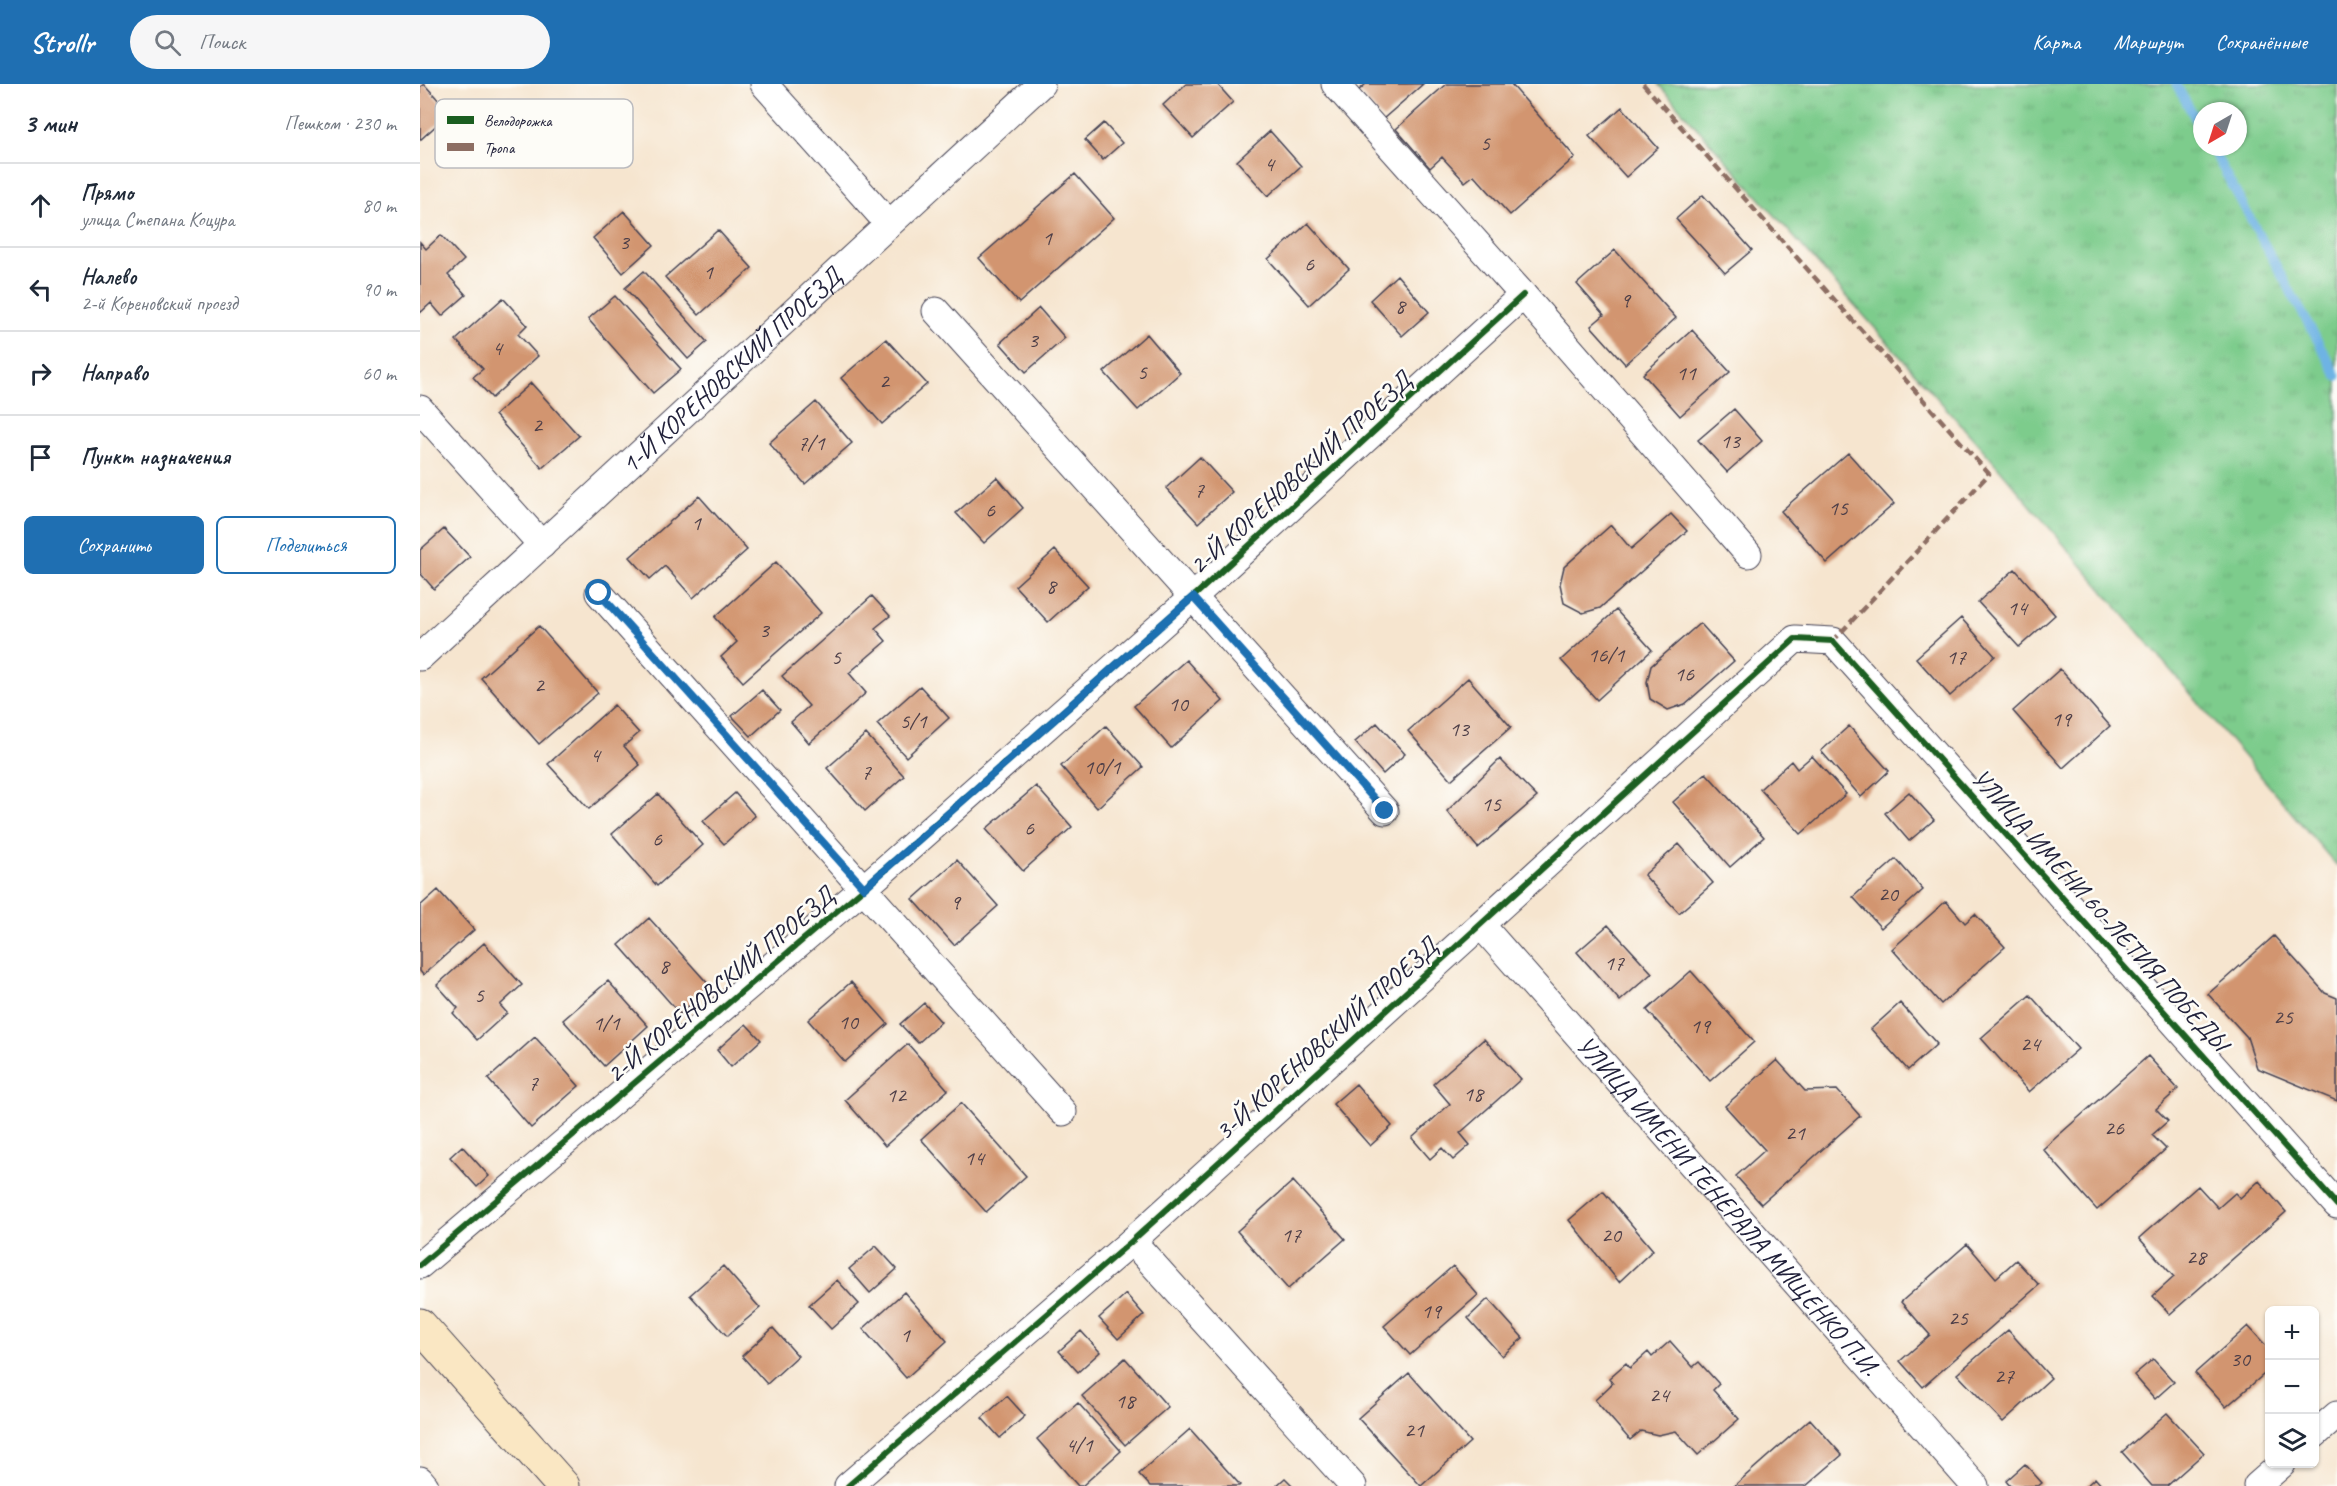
<!DOCTYPE html>
<html lang="ru">
<meta charset="utf-8">
<style>
:root{--surface:#fff;--page:#f6f6f7;--text:#1f2937;--muted:#747a83;--line:#e0e1e3;--accent:#1f6fb2}
body{margin:0;font-family:Caveat,sans-serif;background:var(--page);color:var(--text)}
.controls{position:absolute;right:18px;bottom:18px;display:grid;overflow:hidden;border-radius:9px;box-shadow:0 2px 4px #0004}
.controls button{width:54px;height:54px;display:grid;place-items:center;padding:0;border:0;border-bottom:2px solid var(--line);background:var(--surface);color:var(--text);font:30px sans-serif}
.compass{position:absolute;left:1773px;top:18px;width:54px;height:54px;border-radius:50%;background:var(--surface);box-shadow:0 2px 4px #0004;rotate:219deg}
.stop{position:absolute;width:18px;height:18px;margin:-14px;border:4px solid #1f6fb2;border-radius:50%;background:#fff}
.stop.end{background:#1f6fb2;border-color:#fff;box-shadow:0 2px 6px #0008}
.list{margin:0;padding:0;list-style:none}
h2{display:flex;justify-content:space-between;align-items:center;height:78px;margin:0;padding:0 24px;font-size:26px}
h2 small{font-size:20px;font-weight:400;color:var(--muted)}
.list li{display:grid;grid-template-columns:39px 1fr auto;gap:18px;align-items:center;box-sizing:border-box;height:84px;padding:0 24px;border-top:2px solid var(--line)}
.list b{display:block;font-size:22px;white-space:nowrap}
.list p{margin:0;font-size:20px;white-space:nowrap;color:var(--muted)}
.list em{font-size:20px;font-style:normal;color:var(--muted)}
.actions{display:flex;gap:12px;padding:18px 24px}
.actions a{flex:1;padding:14px 0;border:2px solid var(--accent);border-radius:9px;text-align:center;font-size:21px;color:var(--accent)}
.actions .main{background:var(--accent);color:#fff}
.icon{flex:none;width:33px;height:33px;fill:none;stroke:currentColor;stroke-width:2;stroke-linecap:round;stroke-linejoin:round}
.map{position:relative;flex:none;width:1917px;height:1402px;overflow:hidden}
header{display:flex;align-items:center;gap:36px;box-sizing:border-box;height:84px;padding:0 30px;background:var(--accent);color:#fff}
header strong{font-size:28px}
nav{display:flex;gap:33px;margin-inline-start:auto;font-size:21px}
.search{width:420px;height:54px;background:var(--page);display:flex;align-items:center;gap:15px;box-sizing:border-box;padding:0 21px;border-radius:33px;color:var(--muted);font-size:22px}
main{display:flex}
aside{flex:1;background:var(--surface)}
.map>svg:first-child{display:block}
.grass{fill:url(#grass-tufts);stroke:#507764;stroke-width:1.5;fill-rule:evenodd}
.lines{fill:none;stroke-linecap:round;stroke-linejoin:round}
.stream{stroke:#6eb3e4;stroke-width:9}
.building{fill:#d2956f}
.street-casing{stroke:#423f51;stroke-width:29}
.secondary-casing{stroke:#423f51;stroke-width:35}
.street{stroke:#fff;stroke-width:27}
.secondary{stroke:#fae7c3;stroke-width:33}
.quiet{stroke:#8d6e63;stroke-width:4.5;stroke-dasharray:9 4.5;stroke-linecap:butt}
.cycleway-casing{stroke:#fdfcf7;stroke-width:10}
.cycleway{stroke:#1b5e20;stroke-width:6}
.route{stroke:#1f6fb2;stroke-width:8}
.labels{text-anchor:middle;dominant-baseline:central;stroke-width:5;stroke-linejoin:round;paint-order:stroke}
.number-label{font-size:22px;fill:#4e3f48}
.street-label{font-size:26px;fill:#22223b;stroke:#fdfcf7}
.key{fill:#fdfcf7;stroke:#bbbbbf;stroke-width:1.5}
.key-label{font-size:16px;fill:#22223b}
</style>
<header>
<strong>Strollr</strong>
<div class="search"><svg class="icon" aria-label="search" viewBox="0 0 24 24"><circle cx="10" cy="10" r="6"/><path d="M15 15l6 6"/></svg>Поиск</div>
<nav><a>Карта</a><a>Маршрут</a><a>Сохранённые</a></nav>
</header>
<main>
<aside>
<h2>3 мин<small>Пешком · 230 m</small></h2>
<ul class="list">
<li><svg class="icon" aria-label="ahead" viewBox="0 0 24 24"><path d="M12 20V5M6 11l6-6 6 6"/></svg><div><b>Прямо</b><p>улица Степана Коцура</p></div><em>80 m</em></li>
<li><svg class="icon" aria-label="left" viewBox="0 0 24 24"><path d="M17 20v-9H6M10 6l-5 5 5 5"/></svg><div><b>Налево</b><p>2-й Кореновский проезд</p></div><em>90 m</em></li>
<li><svg class="icon" aria-label="right" viewBox="0 0 24 24"><path d="M7 20v-9h11M14 6l5 5-5 5"/></svg><div><b>Направо</b></div><em>60 m</em></li>
<li><svg class="icon" aria-label="arrive" viewBox="0 0 24 24"><path d="M6 21V4h12l-3 4 3 4H6"/></svg><div><b>Пункт назначения</b></div></li>
</ul>
<div class="actions"><a class="main">Сохранить</a><a>Поделиться</a></div>
</aside>
<div class="map">
<svg width="1917" height="1402" viewBox="0 0 1917 1402">
<defs>
<pattern id="grass-tufts" width="24" height="20" patternUnits="userSpaceOnUse" patternTransform="scale(1.5)"><rect width="24" height="20" fill="#7dcc8c"/><path d="M3 7l-1-3M5 7V3M7 7l1-3M15 17l-1-3M17 17v-4M19 17l1-3" fill="none" stroke="#6caf7a"/></pattern>
</defs>
<rect width="100%" height="100%" fill="#fdfcf7"/>
<filter id="ink" filterUnits="userSpaceOnUse"><feTurbulence type="fractalNoise" baseFrequency=".0167" numOctaves="2"/><feDisplacementMap in="SourceGraphic" scale="12" xChannelSelector="R" yChannelSelector="G"/><feConvolveMatrix kernelMatrix="1 2 1 2 8 2 1 2 1" color-interpolation-filters="sRGB"/></filter>
<filter id="wash" filterUnits="userSpaceOnUse"><feTurbulence type="fractalNoise" baseFrequency=".008" numOctaves="4" result="noise"/><feDisplacementMap in="SourceGraphic" scale="24" xChannelSelector="R" yChannelSelector="G"/><feGaussianBlur stdDeviation="1.35" result="paint"/><feColorMatrix in="noise" values="0 0 0 0 0 0 0 0 0 0 0 0 0 0 0 0 0 1.4 0 .05"/><feComposite in="paint" operator="in"/></filter>
<g filter="url(#wash)">
<rect width="100%" height="100%" fill="#f6e5cf"/>
<path class="grass" d="M 1238,0 L 1917,0 L 1917,782 L 1566,369 ZM 1782,27 L 1818,27 L 1818,63 L 1782,63 Z"/>
<g class="lines">
<path class="stream" d="M 1756,0 L 1782,47
M 1791,63 L 1917,292"/>
</g>
<g id="blocks">
<path class="building" d="M 4,0 L 30,29 L 0,56 L 0,3 Z
M 766,0 L 797,0 L 813,18 L 773,54 L 743,21 Z
M 946,0 L 1003,0 L 963,35 L 938,7 Z
M 1026,0 L 1091,0 L 1155,73 L 1090,131 L 1054,91 L 1045,98 L 1022,73 L 1010,84 L 976,45 Z
M 1202,23 L 1238,64 L 1206,93 L 1169,52 Z
M 684,39 L 702,59 L 683,76 L 665,56 Z
M 850,47 L 881,82 L 848,112 L 817,77 Z
M 655,90 L 694,134 L 599,219 L 559,174 Z
M 1283,111 L 1332,166 L 1305,189 L 1256,135 Z
M 204,127 L 234,161 L 203,189 L 173,154 Z
M 888,139 L 929,185 L 889,221 L 848,175 Z
M 298,146 L 332,184 L 279,231 L 245,193 Z
M 21,151 L 44,176 L 28,191 L 46,211 L 22,232 L 11,219 L 0,229 L 0,158 L 6,165 Z
M 1195,166 L 1256,234 L 1205,280 L 1171,242 L 1184,231 L 1157,200 Z
M 224,187 L 287,258 L 268,275 L 205,204 Z
M 977,191 L 1009,228 L 982,252 L 950,216 Z
M 195,212 L 261,285 L 233,309 L 168,235 Z
M 83,214 L 107,241 L 98,250 L 118,272 L 72,314 L 53,293 L 63,285 L 36,256 Z
M 619,224 L 645,254 L 606,288 L 580,259 Z
M 1272,246 L 1310,288 L 1260,332 L 1223,290 Z
M 727,250 L 760,289 L 718,326 L 684,288 Z
M 466,255 L 507,300 L 462,340 L 421,294 Z
M 111,299 L 159,352 L 122,384 L 75,331 Z
M 396,318 L 432,359 L 385,400 L 349,359 Z
M 1314,325 L 1342,357 L 1307,388 L 1278,356 Z
M 1428,369 L 1474,420 L 1407,479 L 1361,427 Z
M 780,373 L 812,408 L 778,439 L 746,404 Z
M 577,393 L 603,424 L 564,459 L 536,429 Z
M 279,412 L 327,466 L 273,514 L 245,482 L 230,495 L 210,473 Z
M 1251,430 L 1267,447 L 1180,524 L 1163,529 L 1144,519 L 1140,500 L 1144,483 L 1191,441 L 1211,465 Z
M 24,445 L 50,473 L 14,505 L 0,489 L 0,466 Z
M 635,466 L 668,502 L 628,538 L 595,502 Z
M 356,478 L 401,529 L 323,598 L 301,573 L 317,558 L 295,533 Z
M 1595,485 L 1635,531 L 1599,563 L 1558,518 Z
M 452,512 L 470,532 L 455,544 L 466,557 L 429,589 L 446,609 L 389,659 L 371,638 L 389,622 L 362,592 Z
M 1196,526 L 1232,566 L 1177,616 L 1141,576 Z
M 1541,534 L 1575,572 L 1530,612 L 1496,574 Z
M 1280,539 L 1314,577 L 1265,620 L 1248,626 L 1230,615 L 1227,598 L 1231,582 Z
M 119,542 L 178,609 L 119,660 L 61,594 Z
M 766,576 L 803,617 L 751,664 L 714,622 Z
M 1640,585 L 1690,642 L 1643,684 L 1593,627 Z
M 1048,594 L 1091,643 L 1031,696 L 988,647 Z
M 500,602 L 529,634 L 486,673 L 457,640 Z
M 342,606 L 360,626 L 331,652 L 312,632 Z
M 194,621 L 219,649 L 204,662 L 220,681 L 169,725 L 128,680 Z
M 957,639 L 985,670 L 963,690 L 935,658 Z
M 686,642 L 723,683 L 677,724 L 641,682 Z
M 1429,642 L 1469,687 L 1441,713 L 1401,667 Z
M 446,650 L 484,692 L 445,727 L 407,684 Z
M 1392,672 L 1426,710 L 1381,750 L 1340,705 L 1371,677 L 1377,685 Z
M 1080,675 L 1117,713 L 1058,764 L 1027,727 Z
M 1286,689 L 1344,753 L 1310,783 L 1253,718 Z
M 616,702 L 652,743 L 603,787 L 566,745 Z
M 1489,708 L 1514,736 L 1489,757 L 1465,729 Z
M 315,709 L 335,732 L 304,760 L 283,737 Z
M 238,710 L 283,761 L 237,802 L 192,750 Z
M 1259,760 L 1293,799 L 1259,829 L 1224,791 Z
M 1476,775 L 1503,806 L 1461,844 L 1433,813 Z
M 537,776 L 578,822 L 534,861 L 493,815 Z
M 18,806 L 54,846 L 3,891 L 0,887 L 0,822 Z
M 1526,817 L 1545,839 L 1555,830 L 1585,863 L 1521,920 L 1472,865 Z
M 229,834 L 290,902 L 260,930 L 199,861 Z
M 1188,841 L 1232,889 L 1200,917 L 1157,868 Z
M 1854,852 L 1905,909 L 1917,914 L 1917,1017 L 1837,984 L 1827,953 L 1788,910 Z
M 64,859 L 102,901 L 80,921 L 87,929 L 57,956 L 33,929 L 38,924 L 17,901 Z
M 1271,887 L 1334,958 L 1290,997 L 1227,926 Z
M 188,897 L 228,942 L 184,982 L 143,936 Z
M 431,898 L 468,940 L 425,978 L 388,936 Z
M 1610,911 L 1658,965 L 1609,1008 L 1561,954 Z
M 504,919 L 521,938 L 498,959 L 480,940 Z
M 1480,919 L 1517,960 L 1488,986 L 1451,945 Z
M 326,940 L 341,956 L 311,983 L 297,966 Z
M 115,953 L 159,1002 L 111,1044 L 68,995 Z
M 1064,955 L 1101,995 L 1040,1049 L 1050,1061 L 1033,1076 L 1022,1064 L 1010,1075 L 992,1054 L 1030,1020 L 1013,1000 Z
M 488,960 L 528,1006 L 465,1062 L 425,1016 Z
M 1728,972 L 1758,1005 L 1736,1025 L 1748,1037 L 1732,1051 L 1746,1065 L 1677,1126 L 1623,1065 Z
M 1357,976 L 1385,1007 L 1417,1006 L 1440,1032 L 1341,1120 L 1316,1092 L 1345,1066 L 1305,1022 Z
M 936,1000 L 972,1042 L 950,1062 L 913,1020 Z
M 541,1019 L 606,1092 L 566,1128 L 501,1055 Z
M 42,1062 L 69,1092 L 57,1103 L 30,1073 Z
M 873,1097 L 925,1155 L 868,1205 L 817,1147 Z
M 1839,1097 L 1866,1128 L 1750,1230 L 1733,1212 L 1754,1193 L 1719,1154 L 1778,1102 L 1798,1124 L 1815,1109 L 1820,1114 Z
M 1183,1107 L 1233,1166 L 1199,1198 L 1149,1136 Z
M 1547,1160 L 1576,1194 L 1596,1176 L 1619,1201 L 1503,1303 L 1480,1277 L 1510,1251 L 1481,1218 Z
M 456,1162 L 477,1185 L 450,1209 L 429,1185 Z
M 303,1182 L 340,1224 L 307,1252 L 270,1211 Z
M 1033,1182 L 1058,1211 L 990,1271 L 964,1242 Z
M 417,1196 L 439,1220 L 411,1245 L 389,1221 Z
M 484,1208 L 527,1257 L 486,1294 L 443,1245 Z
M 706,1210 L 724,1231 L 698,1255 L 679,1234 Z
M 1068,1215 L 1103,1254 L 1082,1272 L 1048,1234 Z
M 1828,1242 L 1850,1266 L 1850,1285 L 1806,1323 L 1775,1289 Z
M 353,1244 L 378,1272 L 347,1300 L 322,1272 Z
M 1588,1246 L 1631,1294 L 1583,1338 L 1537,1290 Z
M 661,1247 L 680,1268 L 658,1288 L 639,1267 Z
M 1250,1257 L 1273,1283 L 1279,1278 L 1299,1300 L 1293,1306 L 1319,1335 L 1278,1371 L 1256,1347 L 1238,1351 L 1221,1347 L 1210,1356 L 1175,1316 L 1193,1299 L 1189,1294 L 1206,1279 L 1210,1284 L 1228,1268 L 1232,1273 Z
M 705,1274 L 748,1323 L 705,1361 L 662,1312 Z
M 1733,1275 L 1754,1298 L 1735,1315 L 1714,1291 Z
M 989,1289 L 1050,1358 L 1001,1402 L 938,1334 Z
M 587,1312 L 605,1332 L 580,1354 L 562,1334 Z
M 658,1319 L 701,1367 L 662,1402 L 658,1402 L 617,1355 Z
M 1747,1329 L 1784,1369 L 1747,1402 L 1732,1402 L 1702,1368 Z
M 1390,1335 L 1422,1371 L 1386,1402 L 1314,1402 Z
M 770,1345 L 820,1401 L 819,1402 L 730,1402 L 719,1390 Z
M 1605,1380 L 1622,1399 L 1618,1402 L 1590,1402 L 1586,1397 Z
M 865,1394 L 873,1402 L 856,1402 Z
M 1675,1394 L 1682,1402 L 1666,1402 Z"/>
</g>
</g>
<g filter="url(#ink)">
<use href="#blocks" fill-opacity="0" stroke="#423f51" stroke-width="1.5"/>
<g class="lines">
<g class="street-casing">
<g id="street">
<path d="M 344,0 L 469,140"/>
<path d="M 915,0 L 1103,211 L 1328,470"/>
<path d="M 516,227 L 965,727"/>
<path d="M 0,325 L 122,461"/>
<path d="M 179,509 L 643,1028"/>
<path id="s1" d="M 0,573 L 621,0"/>
<path id="s2" d="M 1061,841 L 1555,1402"/>
<path d="M 712,1157 L 933,1402"/>
<path d="M 0,1181 L 444,804 L 773,513 L 1103,211"/>
<path d="M 1894,1351 L 1917,1331"/>
<path d="M 0,1396 L 5,1402"/>
<path d="M 428,1402 L 712,1157 L 1375,555 L 1413,557 L 1917,1121"/>
<path d="M 1837,1402 L 1862,1380"/>
</g>
</g>
<g class="secondary-casing">
<path id="secondary" d="M 0,1241 L 143,1402"/>
</g>
<use href="#street" class="street"/>
<use href="#secondary" class="secondary"/>
<path class="quiet" d="M 1223,0 L 1569,390 L 1413,557"/>
<g class="cycleway-casing">
<path id="cycleway" d="M 0,1181 L 444,804 L 773,513 L 1103,211
M 428,1402 L 712,1157 L 1375,555 L 1413,557 L 1917,1121"/>
</g>
<use href="#cycleway" class="cycleway"/>
</g>
</g>
<g class="lines" filter="url(#ink)">
<path class="route" d="M 179,509 L 444,804 L 773,513 L 965,727"/>
</g>
<g class="labels">
<g class="number-label">
<text x="1065" y="59">5</text>
<text x="849" y="80">4</text>
<text x="627" y="154">1</text>
<text x="204" y="158">3</text>
<text x="889" y="180">6</text>
<text x="288" y="188">1</text>
<text x="1205" y="216">9</text>
<text x="980" y="222">8</text>
<text x="613" y="256">3</text>
<text x="77" y="264">4</text>
<text x="722" y="288">5</text>
<text x="1266" y="289">11</text>
<text x="464" y="297">2</text>
<text x="117" y="341">2</text>
<text x="1310" y="357">13</text>
<text x="391" y="359">7/1</text>
<text x="779" y="406">7</text>
<text x="1418" y="424">15</text>
<text x="570" y="426">6</text>
<text x="276" y="439">1</text>
<text x="631" y="502">8</text>
<text x="1597" y="524">14</text>
<text x="344" y="546">3</text>
<text x="1186" y="571">16/1</text>
<text x="416" y="573">5</text>
<text x="1536" y="573">17</text>
<text x="1264" y="590">16</text>
<text x="119" y="601">2</text>
<text x="758" y="620">10</text>
<text x="1641" y="635">19</text>
<text x="493" y="637">5/1</text>
<text x="1039" y="645">13</text>
<text x="175" y="671">4</text>
<text x="682" y="683">10/1</text>
<text x="446" y="688">7</text>
<text x="1071" y="720">15</text>
<text x="609" y="744">6</text>
<text x="237" y="755">6</text>
<text x="1468" y="810">20</text>
<text x="535" y="818">9</text>
<text x="1194" y="879">17</text>
<text x="244" y="882">8</text>
<text x="59" y="911">5</text>
<text x="1863" y="933">25</text>
<text x="428" y="938">10</text>
<text x="186" y="939">1/1</text>
<text x="1280" y="942">19</text>
<text x="1610" y="960">24</text>
<text x="113" y="999">7</text>
<text x="1053" y="1010">18</text>
<text x="476" y="1011">12</text>
<text x="1694" y="1044">26</text>
<text x="1375" y="1049">21</text>
<text x="554" y="1074">14</text>
<text x="871" y="1151">17</text>
<text x="1191" y="1151">20</text>
<text x="1776" y="1173">28</text>
<text x="1011" y="1227">19</text>
<text x="1538" y="1234">25</text>
<text x="485" y="1251">1</text>
<text x="1820" y="1275">30</text>
<text x="1584" y="1292">27</text>
<text x="1239" y="1311">24</text>
<text x="705" y="1317">18</text>
<text x="994" y="1346">21</text>
<text x="659" y="1361">4/1</text>
</g>
<g class="street-label">
<text stroke="none"><textPath href="#s1" startOffset="423">1-Й КОРЕНОВСКИЙ ПРОЕЗД</textPath></text>
<text transform="translate(880 389) rotate(-42)">2-Й КОРЕНОВСКИЙ ПРОЕЗД</text>
<text transform="translate(1680 826) rotate(48)">УЛИЦА ИМЕНИ 60-ЛЕТИЯ ПОБЕДЫ</text>
<text transform="translate(300 901) rotate(-40)">2-Й КОРЕНОВСКИЙ ПРОЕЗД</text>
<text transform="translate(906 955) rotate(-42)">3-Й КОРЕНОВСКИЙ ПРОЕЗД</text>
<text stroke="none"><textPath href="#s2" startOffset="374">УЛИЦА ИМЕНИ ГЕНЕРАЛА МИЩЕНКО П.И.</textPath></text>
</g>
</g>
<rect x="15" y="15" width="198" height="69" rx="9" class="key"/>
<rect x="27" y="32" width="27" height="8" fill="#1b5e20"/>
<rect x="27" y="59" width="27" height="8" fill="#8d6e63"/>
<g class="key-label">
<text x="64" y="42">Велодорожка</text>
<text x="64" y="69">Тропа</text>
</g>
</svg>
<div class="controls">
<button>+</button>
<button>−</button>
<button><svg class="icon" aria-label="layers" viewBox="0 0 24 24"><path d="M12 4l9 5-9 5-9-5zM3 14l9 5 9-5"/></svg></button>
</div>
<svg class="compass" viewBox="-18 -18 36 36"><path d="M0-13l5 13h-10z" fill="#e53935"/><path d="M0 13l5-13h-10z" fill="#747a83"/></svg>
<div class="stop" style="left:179px;top:509px"></div>
<div class="stop end" style="left:965px;top:727px"></div>
</div>
</main>
